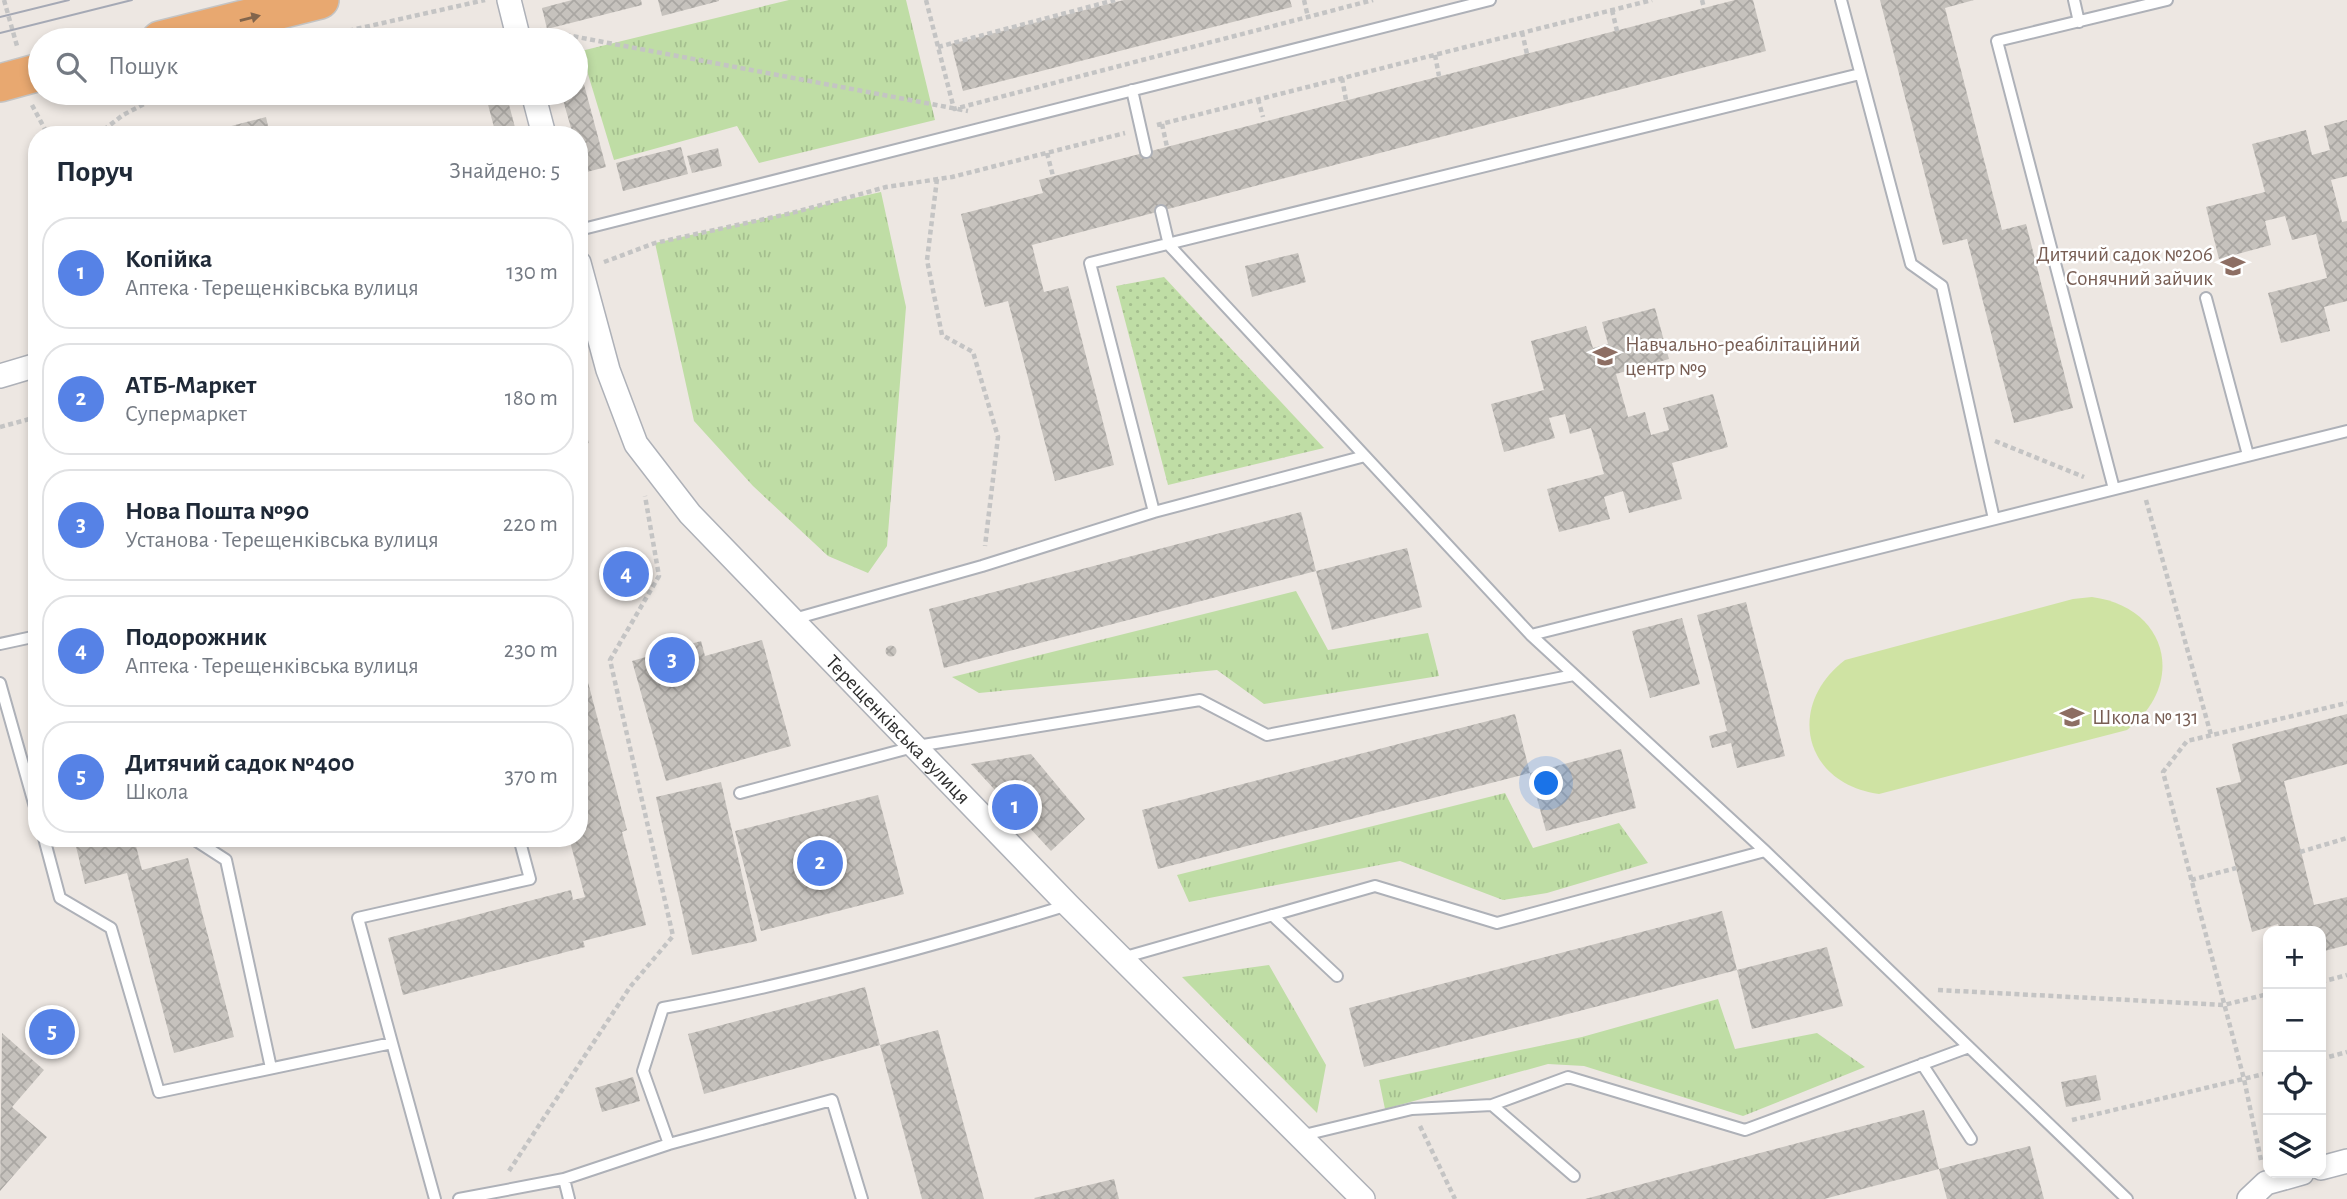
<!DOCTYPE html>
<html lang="uk">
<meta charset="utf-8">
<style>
:root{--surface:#fff;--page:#f6f6f7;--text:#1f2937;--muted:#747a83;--line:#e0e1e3;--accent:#5682e6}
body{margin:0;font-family:"Alegreya Sans",sans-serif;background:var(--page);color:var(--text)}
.controls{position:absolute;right:21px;bottom:21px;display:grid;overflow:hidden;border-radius:14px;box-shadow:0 4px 10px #0003}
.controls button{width:63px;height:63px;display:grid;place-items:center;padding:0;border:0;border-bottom:2px solid var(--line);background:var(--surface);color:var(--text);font:35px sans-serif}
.you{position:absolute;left:1547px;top:784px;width:24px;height:24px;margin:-18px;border:5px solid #fff;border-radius:50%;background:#1a73e8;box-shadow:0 0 0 10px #1a73e833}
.badge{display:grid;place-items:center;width:46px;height:46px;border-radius:50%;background:var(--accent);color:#fff;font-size:23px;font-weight:700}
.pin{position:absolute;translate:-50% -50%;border:4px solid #fff;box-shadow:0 2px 7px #0006}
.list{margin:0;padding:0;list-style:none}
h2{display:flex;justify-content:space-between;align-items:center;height:91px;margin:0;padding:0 28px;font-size:30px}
h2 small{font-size:23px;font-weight:400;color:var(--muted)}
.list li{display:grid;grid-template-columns:46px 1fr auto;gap:21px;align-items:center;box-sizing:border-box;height:112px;margin:0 14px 14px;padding:0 14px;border:2px solid var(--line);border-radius:28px}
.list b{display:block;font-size:26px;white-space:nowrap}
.list p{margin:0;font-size:23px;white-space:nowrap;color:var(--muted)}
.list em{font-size:23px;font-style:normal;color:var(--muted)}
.icon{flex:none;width:38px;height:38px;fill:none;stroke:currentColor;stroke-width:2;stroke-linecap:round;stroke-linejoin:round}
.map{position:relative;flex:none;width:2347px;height:1199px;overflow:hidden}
.search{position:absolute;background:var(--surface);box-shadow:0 4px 10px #0003;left:28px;top:28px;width:560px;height:77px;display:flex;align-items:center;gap:18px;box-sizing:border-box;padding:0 24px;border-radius:38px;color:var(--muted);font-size:26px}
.panel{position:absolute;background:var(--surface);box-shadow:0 4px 10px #0003;left:28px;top:126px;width:560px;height:721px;border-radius:28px}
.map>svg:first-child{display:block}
.grass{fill:url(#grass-tufts)}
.park{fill:url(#park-dots)}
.pitch{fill:#cfe3a3}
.building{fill:url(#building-cross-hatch)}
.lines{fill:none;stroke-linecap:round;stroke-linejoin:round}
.service-casing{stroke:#aeb1b8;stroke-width:14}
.minor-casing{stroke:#aeb1b8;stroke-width:26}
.trunk-casing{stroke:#c4c4c4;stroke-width:40}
.path{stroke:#c4c4c4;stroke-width:4.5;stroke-dasharray:5 3.5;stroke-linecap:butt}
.service{stroke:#fff;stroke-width:10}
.minor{stroke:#fff;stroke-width:23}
.trunk{stroke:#e8a870;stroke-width:37}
.tram{stroke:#a5a9b5;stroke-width:2}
.oneway{fill:#82654c}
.labels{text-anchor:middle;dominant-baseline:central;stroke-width:5;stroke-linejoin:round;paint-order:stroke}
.education-label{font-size:21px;fill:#785e54;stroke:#fff;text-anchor:start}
.street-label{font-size:21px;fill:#2e2e2e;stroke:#fff}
</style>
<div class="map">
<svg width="2347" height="1199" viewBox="0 0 2347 1199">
<defs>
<pattern id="grass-tufts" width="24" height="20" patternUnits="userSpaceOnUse" patternTransform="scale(1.75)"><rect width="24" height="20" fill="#bfdda5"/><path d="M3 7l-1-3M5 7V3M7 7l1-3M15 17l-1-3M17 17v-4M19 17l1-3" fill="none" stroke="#a4be8e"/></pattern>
<pattern id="park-dots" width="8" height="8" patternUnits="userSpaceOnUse" patternTransform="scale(1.75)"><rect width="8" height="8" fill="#bfdda5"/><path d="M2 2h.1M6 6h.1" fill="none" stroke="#a4be8e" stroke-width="1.8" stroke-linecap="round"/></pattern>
<pattern id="building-cross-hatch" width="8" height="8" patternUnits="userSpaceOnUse" patternTransform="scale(1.75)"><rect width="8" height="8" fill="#c6c2bd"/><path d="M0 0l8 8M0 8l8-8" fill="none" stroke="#aaa7a3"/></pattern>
</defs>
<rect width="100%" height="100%" fill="#ede7e2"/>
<path class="grass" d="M 789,0 L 906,0 L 935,120 L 759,163 L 737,126 L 614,160 L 581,51 Z
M 881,192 L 906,307 L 887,546 L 868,573 L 828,556 L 753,486 L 694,421 L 655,243 Z
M 1296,591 L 1328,650 L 1428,633 L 1439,676 L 1264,704 L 1217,670 L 979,693 L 952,677 Z
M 1505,793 L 1533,848 L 1619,823 L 1648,863 L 1547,893 L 1503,900 L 1400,861 L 1189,902 L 1177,875 Z
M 1269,965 L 1326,1065 L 1317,1113 L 1182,977 Z
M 1718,999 L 1735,1049 L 1817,1033 L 1865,1067 L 1743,1116 L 1584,1066 L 1548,1064 L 1385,1109 L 1379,1080 L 1582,1037 Z"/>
<path class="park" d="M 1164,277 L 1324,448 L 1168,485 L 1116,286 Z"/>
<path class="pitch" d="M 2092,597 C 2168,607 2187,684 2127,730 L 1879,794 C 1804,784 1785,706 1845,660 L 2073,599 Z"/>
<path class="building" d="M 572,0 L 641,0 L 642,5 L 547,29 L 542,8 Z
M 658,0 L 719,0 L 719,1 L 662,16 Z
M 1124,0 L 1290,0 L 1292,7 L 963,91 L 951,44 Z
M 1735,0 L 1753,0 L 1766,51 L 1032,245 L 1044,292 L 1068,286 L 1114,465 L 1055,481 L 1008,301 L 985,307 L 961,214 L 1043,193 L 1039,180 Z
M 1880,0 L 1974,0 L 1945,8 L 2002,230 L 2026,224 L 2073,408 L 2014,423 L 1967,239 L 1943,245 Z
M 577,58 L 606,167 L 583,173 L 579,135 L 573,135 L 561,93 L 576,93 Z
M 485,93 L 506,93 L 517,135 L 496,135 Z
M 266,117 L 270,135 L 201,135 L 201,134 Z
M 2347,120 L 2347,176 L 2331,180 L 2342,222 L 2347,221 L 2347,301 L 2324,307 L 2330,331 L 2281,343 L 2268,293 L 2327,278 L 2316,234 L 2292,240 L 2285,216 L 2265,221 L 2271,245 L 2219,259 L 2206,207 L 2265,192 L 2252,144 L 2306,130 L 2312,155 L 2330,150 L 2324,126 Z
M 681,147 L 688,174 L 623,191 L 616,163 Z
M 718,148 L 722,166 L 692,173 L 687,156 Z
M 1298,253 L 1306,282 L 1252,297 L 1245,266 Z
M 1655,308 L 1669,359 L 1616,374 L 1628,417 L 1645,412 L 1651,435 L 1669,430 L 1663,408 L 1713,394 L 1728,447 L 1672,463 L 1682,499 L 1629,513 L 1623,491 L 1604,497 L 1610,519 L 1559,532 L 1547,489 L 1604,474 L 1591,428 L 1570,434 L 1565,414 L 1549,418 L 1555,438 L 1504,452 L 1491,404 L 1544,390 L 1531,341 L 1586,326 L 1593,348 L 1608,344 L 1602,322 Z
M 579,411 L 589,443 L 579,446 Z
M 1301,512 L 1316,571 L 944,668 L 929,609 Z
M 1407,548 L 1422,607 L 1332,630 L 1316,571 Z
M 1746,602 L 1785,756 L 1737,768 L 1731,743 L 1712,748 L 1709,736 L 1727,731 L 1697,615 Z
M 1682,618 L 1700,684 L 1650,698 L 1632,631 Z
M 762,640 L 791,746 L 666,781 L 632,661 L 701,641 L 705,656 Z
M885.5 651a5.5 5.5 0 1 1 11 0a5.5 5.5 0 1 1-11 0Z
M 580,652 L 627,830 L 622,832 L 646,925 L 583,941 L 585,947 L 403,995 L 388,938 L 571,890 L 573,900 L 585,897 L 569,838 L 579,838 Z
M 1515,714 L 1530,773 L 1158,869 L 1142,810 Z
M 2347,714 L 2347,764 L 2284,781 L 2314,905 L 2347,897 L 2347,945 L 2321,952 L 2321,931 L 2280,931 L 2278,924 L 2252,932 L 2216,788 L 2241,782 L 2232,744 Z
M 1621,749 L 1636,808 L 1546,831 L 1530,773 Z
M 1031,754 L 1085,819 L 1051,851 L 971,764 Z
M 721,782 L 757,941 L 692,955 L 656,797 Z
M 878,795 L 904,894 L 761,931 L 735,831 Z
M 74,838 L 134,838 L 142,870 L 188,858 L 234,1037 L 174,1053 L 127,873 L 85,884 Z
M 1722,911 L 1737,970 L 1364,1067 L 1349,1008 Z
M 1827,947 L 1843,1006 L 1752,1029 L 1737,970 Z
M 865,987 L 880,1045 L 704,1094 L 688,1034 Z
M 938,1030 L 984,1199 L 922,1199 L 880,1045 Z
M 2,1033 L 44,1070 L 12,1107 L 47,1137 L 0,1191 Z
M 2096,1075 L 2101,1100 L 2066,1107 L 2061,1082 Z
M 633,1077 L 640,1101 L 602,1112 L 595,1088 Z
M 1924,1110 L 1939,1169 L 2030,1146 L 2044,1199 L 1947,1199 L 1939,1169 L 1824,1199 L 1585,1199 Z
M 1114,1179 L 1119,1199 L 1035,1199 L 1034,1198 Z"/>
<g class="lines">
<g class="service-casing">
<path id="service" d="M 1841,0 L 1911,264 L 1942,286 L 1994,519
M 2074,0 L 2079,22
M 1132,90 L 1146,152
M 1161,211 L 1169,245 L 1531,635 L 1765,851 L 2127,1199
M 579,230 L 1490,0
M 2206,298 L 2248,455
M 2114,489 L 1997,41 L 2167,0
M 1154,512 L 1090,263 L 1860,74
M 794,619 L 982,566 L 1154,512 L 1365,456
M 1531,635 L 2347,431
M 0,644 L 37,636
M 0,683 L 37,814
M 740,793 L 917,746 L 1200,700 L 1267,735 L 1574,675
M 44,838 L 60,898 L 111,928 L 159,1092 L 392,1043 L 435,1199
M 192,838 L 226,860 L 271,1068
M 1272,915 L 1337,976
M 1122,958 L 1375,886 L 1497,923 L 1765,851
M 392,1043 L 358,918 L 530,879 L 519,838
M 1922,1064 L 1971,1139
M 1492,1105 L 1574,1176
M 1300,1136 L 1412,1109 L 1492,1105 L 1568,1077 L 1745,1130 L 1969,1047
M 669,1144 L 643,1071 L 663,1008 C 800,983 935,946 1068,905
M 459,1199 L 564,1179
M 569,1199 L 564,1179 L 669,1144 L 832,1100 L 862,1199"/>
</g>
<g class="minor-casing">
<g id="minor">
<path d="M 509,0 L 519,40"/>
<path d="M 533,93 L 544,135"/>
<path id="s1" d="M 579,263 L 608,370 L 636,444 L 690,514 L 1068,905 L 1363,1199"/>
<path d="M 0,376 L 37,365"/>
<path d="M 2321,1168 L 2347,1161"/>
<path d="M 2249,1199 L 2266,1183 L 2302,1173"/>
</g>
</g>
<g class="trunk-casing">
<path id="trunk" d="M 160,40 L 320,0
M 0,83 L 40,72"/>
</g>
<path class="path" d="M 4,0 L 17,46
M 926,0 L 954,109 L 1373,0
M 1304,0 L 1308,17
M 1702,0 L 1704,8
M 1612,10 L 1617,31
M 540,30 L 968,111
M 1522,32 L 1527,54
M 42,40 L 68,33
M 307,40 L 485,0
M 938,47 L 1115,0
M 1435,55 L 1439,76
M 1342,78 L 1346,100
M 1258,99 L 1263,117
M 32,105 L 48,135
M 1162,124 L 1167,147
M 1157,125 L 1652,0
M 97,135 L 123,115 L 165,93
M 1047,153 L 1053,176
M 937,179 L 927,260 L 942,335 L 973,352 L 998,437 L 985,546
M 604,262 L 655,243 L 792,213 L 886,187 L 952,177 L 1125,133
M 0,427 L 37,417
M 1995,441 L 2084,477
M 2146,500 L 2211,735
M 2300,852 L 2347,838
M 2191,880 L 2236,868
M 2321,982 L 2347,975
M 1938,990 L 2224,1005 L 2268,994
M 2321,1059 L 2347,1052
M 2072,1120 L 2268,1073
M 1420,1126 L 1455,1199
M 2261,1160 L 2244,1079 L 2163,772 L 2187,741 L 2347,703
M 509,1171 L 630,987 L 673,936 L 610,660 L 659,576 L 645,496"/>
<use href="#service" class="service"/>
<use href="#minor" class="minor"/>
<use href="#trunk" class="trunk"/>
<path class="tram" d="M 0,17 L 69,0
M 0,33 L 132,0"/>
</g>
<defs><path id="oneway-solid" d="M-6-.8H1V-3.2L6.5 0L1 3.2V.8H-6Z" transform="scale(1.75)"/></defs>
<use class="oneway" href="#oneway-solid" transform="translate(250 18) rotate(-14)"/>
<defs>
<g id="school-bare" transform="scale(1.89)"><path d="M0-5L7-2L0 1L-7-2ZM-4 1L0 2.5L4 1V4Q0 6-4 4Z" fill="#8d6e63" stroke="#fff" stroke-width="2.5" paint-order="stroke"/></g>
</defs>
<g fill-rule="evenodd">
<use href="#school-bare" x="2233" y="266"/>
<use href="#school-bare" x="1605" y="356"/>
<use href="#school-bare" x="2072" y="717"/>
</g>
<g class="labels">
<g class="education-label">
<text x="2213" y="254" text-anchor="end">Дитячий садок №206<tspan x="2213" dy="24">Сонячний зайчик</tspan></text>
<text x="1625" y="344">Навчально-реабілітаційний<tspan x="1625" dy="24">центр №9</tspan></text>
<text x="2092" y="717">Школа № 131</text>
</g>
<g class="street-label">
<text stroke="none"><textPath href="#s1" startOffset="578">Терещенківська вулиця</textPath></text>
</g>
</g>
</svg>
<div class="controls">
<button>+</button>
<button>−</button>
<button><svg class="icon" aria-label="locate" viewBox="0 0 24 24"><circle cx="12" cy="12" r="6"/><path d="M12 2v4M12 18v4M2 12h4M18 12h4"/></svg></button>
<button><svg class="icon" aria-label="layers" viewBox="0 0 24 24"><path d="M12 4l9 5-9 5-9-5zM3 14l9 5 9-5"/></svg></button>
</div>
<div class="you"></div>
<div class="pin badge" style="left:1015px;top:807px">1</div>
<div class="pin badge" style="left:820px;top:863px">2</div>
<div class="pin badge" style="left:672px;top:660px">3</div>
<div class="pin badge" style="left:626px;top:574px">4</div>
<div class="pin badge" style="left:52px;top:1032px">5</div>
<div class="search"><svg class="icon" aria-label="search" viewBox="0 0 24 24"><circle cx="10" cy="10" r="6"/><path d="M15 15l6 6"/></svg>Пошук</div>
<section class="panel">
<h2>Поруч<small>Знайдено: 5</small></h2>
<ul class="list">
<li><span class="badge">1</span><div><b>Копійка</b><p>Аптека · Терещенківська вулиця</p></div><em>130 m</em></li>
<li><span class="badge">2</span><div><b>АТБ-Маркет</b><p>Супермаркет</p></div><em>180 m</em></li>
<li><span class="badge">3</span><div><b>Нова Пошта №90</b><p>Установа · Терещенківська вулиця</p></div><em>220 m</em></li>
<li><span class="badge">4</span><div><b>Подорожник</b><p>Аптека · Терещенківська вулиця</p></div><em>230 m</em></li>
<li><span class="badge">5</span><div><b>Дитячий садок №400</b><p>Школа</p></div><em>370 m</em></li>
</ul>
</section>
</div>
